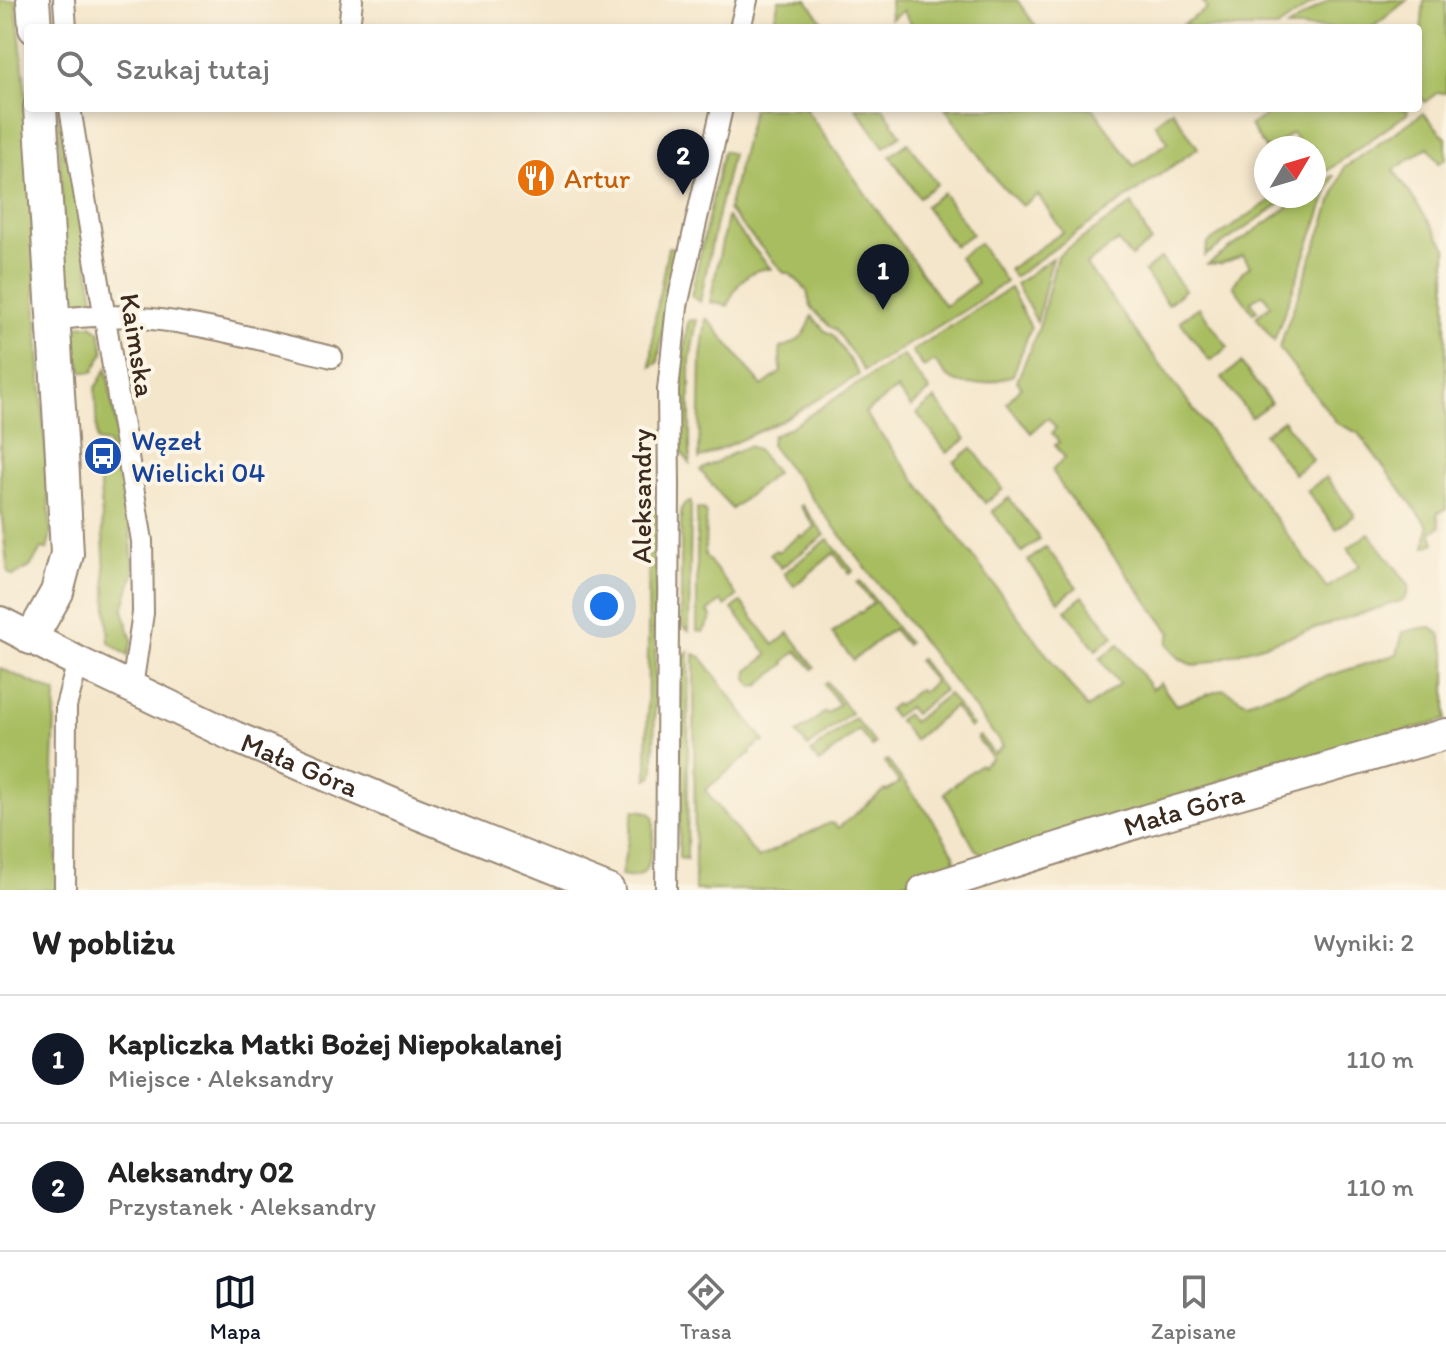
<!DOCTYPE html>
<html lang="pl">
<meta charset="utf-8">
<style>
:root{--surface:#fff;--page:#f2f2f2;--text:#222;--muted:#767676;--line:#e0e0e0;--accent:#111827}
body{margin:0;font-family:Itim,sans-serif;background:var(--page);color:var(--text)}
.compass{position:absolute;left:1254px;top:136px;width:72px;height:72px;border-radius:50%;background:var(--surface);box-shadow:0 4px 12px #0003;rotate:52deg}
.you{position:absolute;left:604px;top:606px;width:28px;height:28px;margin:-20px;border:6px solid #fff;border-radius:50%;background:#1a73e8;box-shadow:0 0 0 12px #1a73e833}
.badge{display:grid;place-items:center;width:52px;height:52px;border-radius:50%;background:var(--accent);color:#fff;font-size:26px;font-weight:700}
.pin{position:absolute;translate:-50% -66px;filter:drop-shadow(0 2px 4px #0008)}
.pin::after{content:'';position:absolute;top:42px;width:28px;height:24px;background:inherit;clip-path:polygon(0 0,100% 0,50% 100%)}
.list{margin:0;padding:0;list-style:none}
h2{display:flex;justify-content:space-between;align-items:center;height:104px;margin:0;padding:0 32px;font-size:34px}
h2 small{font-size:26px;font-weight:400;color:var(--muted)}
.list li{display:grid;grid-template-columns:52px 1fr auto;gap:24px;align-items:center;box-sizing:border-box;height:128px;padding:0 32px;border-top:2px solid var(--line)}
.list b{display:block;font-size:30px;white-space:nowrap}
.list p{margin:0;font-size:26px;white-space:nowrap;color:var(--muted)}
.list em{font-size:26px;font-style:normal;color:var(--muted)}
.icon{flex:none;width:44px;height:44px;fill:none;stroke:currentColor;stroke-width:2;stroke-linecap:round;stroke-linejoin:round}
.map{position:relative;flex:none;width:1446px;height:890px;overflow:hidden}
.search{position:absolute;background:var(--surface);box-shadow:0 4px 12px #0003;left:24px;right:24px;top:24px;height:88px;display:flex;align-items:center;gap:20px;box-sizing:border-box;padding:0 28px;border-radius:8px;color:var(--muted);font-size:30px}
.sheet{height:360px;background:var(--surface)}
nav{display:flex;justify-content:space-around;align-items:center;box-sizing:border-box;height:112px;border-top:2px solid var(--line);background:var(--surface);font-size:22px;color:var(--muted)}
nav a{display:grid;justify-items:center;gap:4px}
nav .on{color:var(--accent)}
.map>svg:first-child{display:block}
.green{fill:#a8bd61;stroke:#727440;stroke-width:2}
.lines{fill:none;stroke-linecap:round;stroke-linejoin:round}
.street-casing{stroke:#988874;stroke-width:24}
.secondary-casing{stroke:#988874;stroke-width:34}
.primary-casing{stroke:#988874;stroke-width:36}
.street{stroke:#fff;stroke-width:20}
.secondary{stroke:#fff;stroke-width:30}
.primary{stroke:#fff;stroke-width:32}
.labels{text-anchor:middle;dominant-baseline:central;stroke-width:8;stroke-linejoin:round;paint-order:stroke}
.food-label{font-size:28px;fill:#c56008;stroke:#fcf5e5;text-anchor:start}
.street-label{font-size:28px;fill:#3b2a1e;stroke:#fcf5e5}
.transit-label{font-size:28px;fill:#164399;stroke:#fcf5e5;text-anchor:start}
</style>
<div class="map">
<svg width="1446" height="890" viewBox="0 0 1446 890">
<rect width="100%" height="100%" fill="#fcf5e5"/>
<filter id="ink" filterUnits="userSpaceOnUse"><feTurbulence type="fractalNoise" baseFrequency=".0125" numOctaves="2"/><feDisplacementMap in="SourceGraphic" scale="16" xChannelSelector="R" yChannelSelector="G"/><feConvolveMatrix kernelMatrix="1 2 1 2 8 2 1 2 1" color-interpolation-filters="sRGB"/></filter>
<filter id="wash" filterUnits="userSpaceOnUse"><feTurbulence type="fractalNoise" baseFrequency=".006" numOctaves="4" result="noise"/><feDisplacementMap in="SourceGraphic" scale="32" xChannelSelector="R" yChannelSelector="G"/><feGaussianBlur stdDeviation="1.8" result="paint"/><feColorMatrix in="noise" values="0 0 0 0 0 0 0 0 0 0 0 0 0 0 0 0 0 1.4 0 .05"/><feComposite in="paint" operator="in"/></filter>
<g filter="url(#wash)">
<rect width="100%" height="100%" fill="#f4e6cb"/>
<path class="green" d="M 0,0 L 16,0 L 30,134 L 36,302 L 51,533 L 47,550 L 42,548 L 30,567 L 13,576 L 8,573 L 0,500 Z
M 779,0 L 807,0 L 827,28 L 772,28 Z
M 890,0 L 1017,0 L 1037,28 L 905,28 L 911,23 L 903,11 L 891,19 Z
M 1202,0 L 1317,0 L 1277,28 L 1191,28 L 1183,24 L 1207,9 Z
M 1328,0 L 1407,0 L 1372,28 L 1287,28 Z
M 1424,0 L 1446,0 L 1446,93 L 1437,93 L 1425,102 L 1418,94 L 1418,64 Z
M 57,108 L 63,108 L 94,300 L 88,306 L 75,307 L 67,300 Z
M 753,108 L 805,108 L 945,306 L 977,283 L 959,257 L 979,243 L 1006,282 L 970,307 L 864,371 L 836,330 L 829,326 L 811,307 L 807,291 L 802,285 L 789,273 L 784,273 L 728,210 Z
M 856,108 L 883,108 L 901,135 L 884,147 Z
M 945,108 L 1093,108 L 1134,166 L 1168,142 L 1155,123 L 1172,110 L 1198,148 L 1014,277 L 1009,269 L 1063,232 L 1038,195 L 1022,206 L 997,181 Z
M 1279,108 L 1400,108 L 1408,110 L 1407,114 L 1314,180 L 1314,148 L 1303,148 L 1292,133 L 1271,148 L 1266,148 L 1266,150 L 1250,125 Z
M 1423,113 L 1446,138 L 1446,159 L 1439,163 L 1428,147 L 1394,170 L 1446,247 L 1446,509 L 1437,513 L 1440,527 L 1431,532 L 1435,543 L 1425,547 L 1428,526 L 1358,433 L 1337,423 L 1279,348 L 1344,168 Z
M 908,143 L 937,184 L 919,197 L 890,156 Z
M 723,151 L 732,154 L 715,227 L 700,302 L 691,296 Z
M 1332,176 L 1334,176 L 1274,341 L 1256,317 L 1271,305 L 1263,294 L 1251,301 L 1257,311 L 1253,313 L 1233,286 L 1242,272 L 1250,266 L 1243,255 L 1221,264 L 1208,264 L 1304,196 L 1314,196 L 1314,189 Z
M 943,193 L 972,234 L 954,246 L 925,206 Z
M 1277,196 L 1291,196 L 1205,256 L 1208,243 Z
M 1132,204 L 1151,242 L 1131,257 L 1118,241 L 1086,265 L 1327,588 L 1360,565 L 1348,548 L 1369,533 L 1409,585 L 1408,593 L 1404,600 L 1197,666 C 1181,662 1176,656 1167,643 L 1171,633 L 1064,490 L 1052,470 L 1065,458 L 1055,445 L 1059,442 L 1052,433 L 1056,428 L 1048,418 L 1031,433 L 1007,403 L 1021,386 L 1017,381 L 1040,325 L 1057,256 Z
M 727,217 L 771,269 C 749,266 734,287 728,306 L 710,302 Z
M 668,247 L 678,248 L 665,311 L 658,363 L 651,367 L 654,324 Z
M 1052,258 L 1037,322 L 1016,284 Z
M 1161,258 L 1185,290 L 1168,304 L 1144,272 Z
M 1010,288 L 1031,327 L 1013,375 C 994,382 966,391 948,377 C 943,373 939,366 934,361 L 924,368 L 912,351 Z
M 1199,307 L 1228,347 L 1210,361 L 1180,321 Z
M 812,316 L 825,331 L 833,335 L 859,375 L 779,422 L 699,459 L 701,357 L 706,319 L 708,319 L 762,386 L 781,372 L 780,348 C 798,343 807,334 812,316 Z
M 697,320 L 690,360 L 690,463 L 681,452 L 683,356 L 688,321 Z
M 92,325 L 100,332 L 104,352 L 93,372 L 82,372 L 71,332 L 76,326 Z
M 903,355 L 930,391 L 911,407 L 897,389 L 865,413 L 1087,708 L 1119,684 L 1100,659 L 1119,644 L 1152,689 L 1160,683 L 1176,705 L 1224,689 L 1246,702 L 1397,654 L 1403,632 L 1421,628 L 1431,627 L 1440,634 L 1446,655 L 1446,720 L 1307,758 L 988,858 L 975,849 L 944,793 L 980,764 L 982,766 L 992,758 L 977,738 L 980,736 L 994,754 L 1003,746 L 771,445 L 772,436 L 789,428 Z
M 1241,363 L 1271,403 L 1251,417 L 1222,378 Z
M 107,368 L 127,498 L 134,573 L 123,610 L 132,640 L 128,656 L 109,642 L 99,468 L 110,465 L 108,443 L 97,441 L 95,388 Z
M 935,399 L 966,439 L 947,453 L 917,413 Z
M 1283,420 L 1313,460 L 1294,474 L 1264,434 Z
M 748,446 L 757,449 L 776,473 L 732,509 L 700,470 Z
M 972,448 L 1003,489 L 985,503 L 954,462 Z
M 1326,477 L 1355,515 L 1336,529 L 1307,491 Z
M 1009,498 L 1040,539 L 1022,552 L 992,511 Z
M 691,502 L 689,631 L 683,627 L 681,621 L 681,509 L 685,503 Z
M 649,503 L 654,506 L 657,513 L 654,770 L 652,777 L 647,779 Z
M 802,505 L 825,535 L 781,568 L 770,554 L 776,550 L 778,552 L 800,535 L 802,537 L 815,527 L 800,506 Z
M 697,509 L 703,509 L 706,513 L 705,555 L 737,596 L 725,606 L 721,601 L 708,612 L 712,617 L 703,632 L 697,631 Z
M 828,539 L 853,571 L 850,574 L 834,553 L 794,586 L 784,573 Z
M 1046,547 L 1077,587 L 1059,601 L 1028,561 Z
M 860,581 L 908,643 L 906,645 L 893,629 L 853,660 L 832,633 L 859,612 L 861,613 L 873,603 L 857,583 Z
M 1083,596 L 1114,636 L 1096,650 L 1066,610 Z
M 741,602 L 774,645 L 789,633 L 815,667 L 813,669 L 797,651 L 784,662 L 785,664 L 758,686 L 753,687 L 747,679 L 748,671 L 768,655 L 732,609 Z
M 689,651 L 687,859 L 679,858 L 681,659 L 682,655 Z
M 694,654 L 701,657 L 765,742 L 763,743 L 761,742 L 750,751 L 751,753 L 705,790 L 758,858 L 829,823 L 834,824 L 838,828 L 885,790 L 887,791 L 899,782 L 884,762 L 887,760 L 931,817 L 954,854 L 955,862 L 958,865 L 880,890 L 695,890 Z
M 920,659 L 944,690 L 914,714 L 908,707 L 894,717 L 888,710 L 895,704 L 897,706 L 919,689 L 922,692 L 934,682 L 918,661 Z
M 0,668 L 56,693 L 53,764 L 58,890 L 0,890 Z
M 827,682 L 851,713 L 808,747 L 797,734 L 825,712 L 827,714 L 839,704 L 824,684 Z
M 948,694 L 973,726 L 970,728 L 954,707 L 914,740 L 898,720 L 906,714 L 913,722 Z
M 855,718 L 875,744 L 872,747 L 859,730 L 819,763 L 811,752 Z
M 634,810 C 640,811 647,810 652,815 C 657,822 651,864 645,871 C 639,878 629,878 621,876 Z"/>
</g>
<g filter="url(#ink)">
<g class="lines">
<g class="street-casing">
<path id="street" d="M 64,0 L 66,28
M 349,28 L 352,0
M 740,28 L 747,0
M 70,108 L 142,541 L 143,613 L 132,687
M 52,320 C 71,318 90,315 108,316 C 184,317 258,340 332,357
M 65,890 L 66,706 L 78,662
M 666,890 L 669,488 L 668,390 L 677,306 L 722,108"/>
</g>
<g class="secondary-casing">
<g id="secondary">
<path id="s1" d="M 0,622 L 78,662 L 235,737 L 403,808 L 609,890"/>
<path id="s2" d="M 924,890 L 1146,820 L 1446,734"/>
</g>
</g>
<g class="primary-casing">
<path id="primary" d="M 33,0 L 35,28
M 31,638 L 57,592 L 67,554 L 62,456 L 40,108"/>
</g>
<use href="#street" class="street"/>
<use href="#secondary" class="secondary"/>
<use href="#primary" class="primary"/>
</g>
</g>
<defs>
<g id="restaurant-disc" transform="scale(2)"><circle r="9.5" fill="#e8710a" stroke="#fcf5e5"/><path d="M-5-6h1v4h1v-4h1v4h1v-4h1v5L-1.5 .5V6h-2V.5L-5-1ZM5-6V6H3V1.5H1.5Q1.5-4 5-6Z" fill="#fff"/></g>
<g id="bus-disc" transform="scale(2)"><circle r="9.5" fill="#1a4fb4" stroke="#fcf5e5"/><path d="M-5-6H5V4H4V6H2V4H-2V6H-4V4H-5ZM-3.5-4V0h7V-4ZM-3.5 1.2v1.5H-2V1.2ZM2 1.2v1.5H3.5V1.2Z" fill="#fff"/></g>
</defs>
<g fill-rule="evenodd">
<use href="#restaurant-disc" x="536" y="178"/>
<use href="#bus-disc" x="103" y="456"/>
</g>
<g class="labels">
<g class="food-label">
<text x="564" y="178">Artur</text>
</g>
<g class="street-label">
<text transform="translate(138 345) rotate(81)">Kaimska</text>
<text transform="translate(641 496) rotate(-90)">Aleksandry</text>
<text stroke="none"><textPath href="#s1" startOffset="332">Mała Góra</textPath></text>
<text stroke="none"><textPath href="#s2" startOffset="272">Mała Góra</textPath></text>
</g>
<g class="transit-label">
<text x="131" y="440">Węzeł<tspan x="131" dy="32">Wielicki 04</tspan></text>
</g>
</g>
</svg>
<svg class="compass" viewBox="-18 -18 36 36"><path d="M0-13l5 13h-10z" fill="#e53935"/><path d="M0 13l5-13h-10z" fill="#767676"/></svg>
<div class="you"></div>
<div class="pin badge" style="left:883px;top:310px">1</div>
<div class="pin badge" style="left:683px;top:195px">2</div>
<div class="search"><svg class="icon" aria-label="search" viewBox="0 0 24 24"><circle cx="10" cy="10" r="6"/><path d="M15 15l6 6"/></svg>Szukaj tutaj</div>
</div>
<section class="sheet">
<h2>W pobliżu<small>Wyniki: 2</small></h2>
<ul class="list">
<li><span class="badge">1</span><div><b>Kapliczka Matki Bożej Niepokalanej</b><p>Miejsce · Aleksandry</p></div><em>110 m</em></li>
<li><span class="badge">2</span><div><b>Aleksandry 02</b><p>Przystanek · Aleksandry</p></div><em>110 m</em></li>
</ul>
</section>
<nav>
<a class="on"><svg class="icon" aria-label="map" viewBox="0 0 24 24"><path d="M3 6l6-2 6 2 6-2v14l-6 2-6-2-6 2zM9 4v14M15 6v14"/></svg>Mapa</a>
<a><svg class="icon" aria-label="directions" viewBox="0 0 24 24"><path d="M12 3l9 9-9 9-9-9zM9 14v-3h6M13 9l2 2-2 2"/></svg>Trasa</a>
<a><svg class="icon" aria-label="saved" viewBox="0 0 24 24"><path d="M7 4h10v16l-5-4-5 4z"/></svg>Zapisane</a>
</nav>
